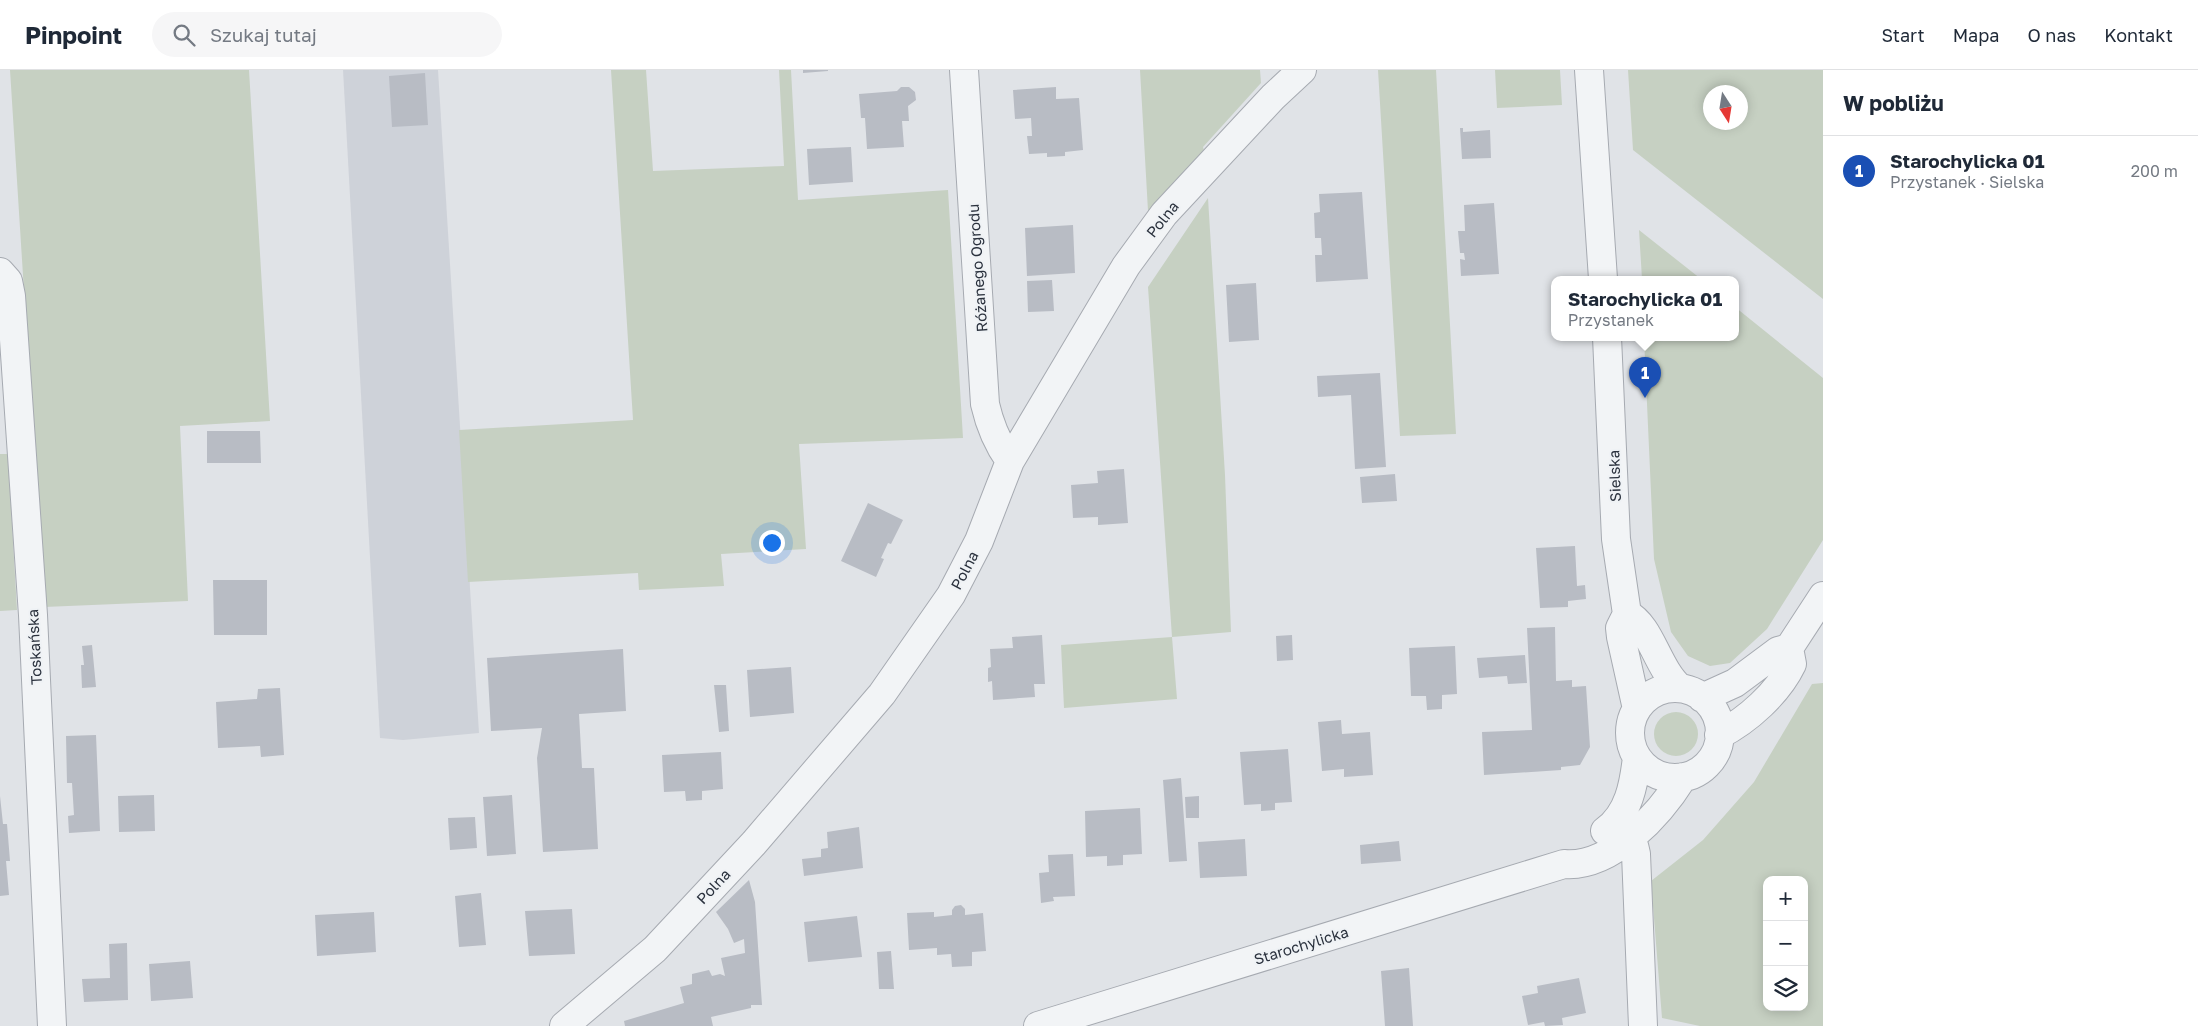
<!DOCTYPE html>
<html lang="pl">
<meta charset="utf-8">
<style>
:root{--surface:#fff;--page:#f6f6f7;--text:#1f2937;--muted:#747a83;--line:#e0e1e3;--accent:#db2777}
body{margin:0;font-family:"Golos Text",sans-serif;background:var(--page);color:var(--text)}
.controls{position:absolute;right:15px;bottom:15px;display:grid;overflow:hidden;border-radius:10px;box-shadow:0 2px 12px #0003}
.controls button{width:45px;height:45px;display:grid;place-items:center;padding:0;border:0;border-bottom:1px solid var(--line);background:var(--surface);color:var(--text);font:25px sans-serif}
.compass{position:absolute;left:1703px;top:15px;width:45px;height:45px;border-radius:50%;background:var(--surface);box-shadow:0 2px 12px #0003;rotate:168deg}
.you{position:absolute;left:771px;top:472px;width:18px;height:18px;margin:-12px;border:4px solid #fff;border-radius:50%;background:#1a73e8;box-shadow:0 0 0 8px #1a73e833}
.badge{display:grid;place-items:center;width:32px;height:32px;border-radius:50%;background:var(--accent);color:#fff;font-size:16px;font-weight:700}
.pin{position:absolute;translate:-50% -41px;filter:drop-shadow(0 1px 2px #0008)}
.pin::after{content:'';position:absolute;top:26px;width:18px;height:15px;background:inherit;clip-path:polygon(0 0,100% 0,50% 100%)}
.popup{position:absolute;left:1551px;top:206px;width:188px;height:65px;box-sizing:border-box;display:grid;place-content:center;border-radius:10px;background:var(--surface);filter:drop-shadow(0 1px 4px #0005);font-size:16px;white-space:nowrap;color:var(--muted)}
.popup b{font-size:19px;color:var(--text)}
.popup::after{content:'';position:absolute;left:50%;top:100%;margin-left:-10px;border:10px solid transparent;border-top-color:var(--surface)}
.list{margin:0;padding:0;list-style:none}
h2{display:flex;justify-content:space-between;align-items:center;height:65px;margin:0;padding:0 20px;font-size:21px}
h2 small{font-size:16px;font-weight:400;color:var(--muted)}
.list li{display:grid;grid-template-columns:32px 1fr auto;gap:15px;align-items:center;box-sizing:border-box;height:70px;padding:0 20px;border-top:1px solid var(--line)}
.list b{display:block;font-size:19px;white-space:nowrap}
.list p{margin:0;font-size:16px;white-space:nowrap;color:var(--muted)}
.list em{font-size:16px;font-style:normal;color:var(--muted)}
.icon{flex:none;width:28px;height:28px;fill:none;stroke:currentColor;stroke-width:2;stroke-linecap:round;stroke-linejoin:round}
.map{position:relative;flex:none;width:1823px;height:956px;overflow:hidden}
header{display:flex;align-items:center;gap:30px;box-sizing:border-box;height:70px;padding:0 25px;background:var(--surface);border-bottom:1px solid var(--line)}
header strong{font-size:24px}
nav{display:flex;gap:28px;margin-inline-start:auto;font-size:18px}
.search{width:350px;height:45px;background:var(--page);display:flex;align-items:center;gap:12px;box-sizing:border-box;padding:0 18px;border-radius:28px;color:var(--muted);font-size:19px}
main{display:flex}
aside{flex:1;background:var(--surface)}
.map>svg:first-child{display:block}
.built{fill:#ced2d9}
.green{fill:#c6d0c2;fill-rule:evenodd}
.building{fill:#b8bcc4}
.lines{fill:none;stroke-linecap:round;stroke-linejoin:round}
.minor-casing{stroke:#a6aab1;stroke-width:30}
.minor{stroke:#f2f4f6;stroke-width:28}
.labels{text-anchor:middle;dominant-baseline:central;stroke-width:4;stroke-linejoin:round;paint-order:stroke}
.street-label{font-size:15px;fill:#2a313d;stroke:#eff2f5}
</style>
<header>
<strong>Pinpoint</strong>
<div class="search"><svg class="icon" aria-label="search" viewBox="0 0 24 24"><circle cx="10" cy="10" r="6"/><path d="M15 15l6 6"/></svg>Szukaj tutaj</div>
<nav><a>Start</a><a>Mapa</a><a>O nas</a><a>Kontakt</a></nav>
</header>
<main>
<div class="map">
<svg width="1823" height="956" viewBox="0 0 1823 956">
<rect width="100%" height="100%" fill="#e0e3e7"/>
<path class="built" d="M 343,0 L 438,0 L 479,663 L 403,670 L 380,668 Z"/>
<path class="green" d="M 10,0 L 249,0 L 270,351 L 180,356 L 188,531 L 44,537 Z
M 611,0 L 646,0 L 653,101 L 784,96 L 779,0 L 791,0 L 798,130 L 948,120 L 963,368 L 799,374 L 806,479 L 721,484 L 724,516 L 639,520 L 638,503 L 468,512 L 459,360 L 633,350 Z
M 1140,0 L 1260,0 L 1261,13 L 1203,77 L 1206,87 L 1148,141 Z
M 1378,0 L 1436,0 L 1456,364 L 1400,366 Z
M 1495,0 L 1560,0 L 1562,35 L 1497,38 Z
M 1628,0 L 1823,0 L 1823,229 L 1633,80 ZM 1710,22 L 1740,22 L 1740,52 L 1710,52 Z
M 1208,128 L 1225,405 L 1231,562 L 1172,567 L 1177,629 L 1064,638 L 1061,575 L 1172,567 L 1148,217 Z
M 1639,160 L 1701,209 L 1642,209 Z
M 1735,237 L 1823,308 L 1823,470 L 1767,559 L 1730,593 L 1710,596 L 1688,586 L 1671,562 L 1654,489 L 1644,267 L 1735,267 Z
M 0,384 L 8,384 L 17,540 L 0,541 Z
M 1823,613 L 1823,956 L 1700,956 L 1662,948 L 1651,811 L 1703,770 L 1754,712 L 1812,614 ZM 1767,810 L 1804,810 L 1804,937 L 1767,937 Z
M1654 664a22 22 0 1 1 44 0a22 22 0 1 1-44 0Z"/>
<path class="building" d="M 803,0 L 828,0 L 828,1 L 803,3 Z
M 425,3 L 428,55 L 392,57 L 389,6 Z
M 901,17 L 909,17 L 915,22 L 916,30 L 908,36 L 909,51 L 902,51 L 904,77 L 867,79 L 865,48 L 861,48 L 859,24 L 897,21 Z
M 1056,17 L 1056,29 L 1079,28 L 1083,80 L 1065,82 L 1065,86 L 1047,87 L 1047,83 L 1029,84 L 1027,66 L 1032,66 L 1031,48 L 1015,49 L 1013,20 Z
M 1460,58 L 1463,58 L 1463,62 L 1490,60 L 1491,88 L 1462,89 Z
M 851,77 L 853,112 L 809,115 L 807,79 Z
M 1362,122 L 1368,209 L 1316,212 L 1315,185 L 1322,185 L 1321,168 L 1315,168 L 1314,143 L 1320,142 L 1319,124 Z
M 1494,133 L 1499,204 L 1461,206 L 1460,189 L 1465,190 L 1464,183 L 1460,183 L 1458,161 L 1465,161 L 1464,135 Z
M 1073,155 L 1075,203 L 1027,206 L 1025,158 Z
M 1052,210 L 1054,241 L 1028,242 L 1027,211 Z
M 1256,213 L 1259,270 L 1229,272 L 1226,215 Z
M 1380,303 L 1386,397 L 1355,399 L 1351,325 L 1318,327 L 1317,306 Z
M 207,361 L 260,361 L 261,393 L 207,393 Z
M 1124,399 L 1128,453 L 1098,455 L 1098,447 L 1073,448 L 1071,415 L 1098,413 L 1097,401 Z
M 1395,404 L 1397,431 L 1362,433 L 1360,407 Z
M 868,433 L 903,450 L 891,474 L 888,473 L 881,488 L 884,489 L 876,507 L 841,491 Z
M 1575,476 L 1577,516 L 1585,515 L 1586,529 L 1568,531 L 1568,537 L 1540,538 L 1536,478 Z
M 213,510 L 267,510 L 267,565 L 214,565 Z
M 1555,557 L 1556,611 L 1572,610 L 1572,617 L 1586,616 L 1590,677 L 1580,695 L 1561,697 L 1561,700 L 1484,705 L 1482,662 L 1532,660 L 1527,558 Z
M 1042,565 L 1045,614 L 1034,614 L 1035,627 L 993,630 L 992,611 L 988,612 L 988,598 L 991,597 L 990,579 L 1013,578 L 1012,567 Z
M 1292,565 L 1293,590 L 1277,591 L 1276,566 Z
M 92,575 L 96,617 L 82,618 L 81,595 L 84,595 L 82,576 Z
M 1455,576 L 1457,624 L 1442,625 L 1442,639 L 1427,640 L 1426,626 L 1411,626 L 1409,578 Z
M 623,579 L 626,641 L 579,644 L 582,698 L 594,698 L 598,779 L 543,782 L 537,688 L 542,658 L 491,661 L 487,588 Z
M 1525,585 L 1527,613 L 1508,614 L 1507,606 L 1479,608 L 1477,588 Z
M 791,597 L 794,643 L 750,647 L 747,600 Z
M 714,615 L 726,615 L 729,661 L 719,662 Z
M 280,618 L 284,685 L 261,687 L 260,676 L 218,678 L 216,632 L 257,629 L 258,619 Z
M 1341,650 L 1342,664 L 1370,662 L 1373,705 L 1344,707 L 1344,699 L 1322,701 L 1318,652 Z
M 96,665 L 100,761 L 69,763 L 68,746 L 74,745 L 72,713 L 67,713 L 66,666 Z
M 1288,679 L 1292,732 L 1275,733 L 1275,740 L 1261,741 L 1261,734 L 1244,735 L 1240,682 Z
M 721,682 L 723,719 L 702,721 L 702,730 L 686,731 L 685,721 L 664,722 L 662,685 Z
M 1181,708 L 1187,791 L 1169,792 L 1163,710 Z
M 154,725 L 155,761 L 119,762 L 118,726 Z
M 512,725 L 516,784 L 487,786 L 483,727 Z
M 0,726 L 3,754 L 7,754 L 10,791 L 6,791 L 9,825 L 0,826 Z
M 1199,726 L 1199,748 L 1186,748 L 1185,727 Z
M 1140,738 L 1142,784 L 1123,785 L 1123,795 L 1107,796 L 1107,786 L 1086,787 L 1085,741 Z
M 475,747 L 477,778 L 450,780 L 448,748 Z
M 859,757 L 863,798 L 804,806 L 802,789 L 821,787 L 821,779 L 828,778 L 827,762 Z
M 1245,769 L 1247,806 L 1200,808 L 1198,772 Z
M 1399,771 L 1401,791 L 1361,794 L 1360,775 Z
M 1073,784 L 1075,826 L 1053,827 L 1054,831 L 1041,833 L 1039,803 L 1049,802 L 1048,785 Z
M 749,810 L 755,832 L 762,935 L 751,935 L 751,938 L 711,947 L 713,956 L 625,956 L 624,951 L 684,933 L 680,917 L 692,914 L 692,904 L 709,900 L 712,906 L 720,904 L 725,906 L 721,888 L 745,883 L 744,869 L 734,873 L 728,859 L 716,842 Z
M 481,823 L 486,875 L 459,877 L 455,826 Z
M 961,835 L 965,839 L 965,845 L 983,843 L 986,881 L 972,882 L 972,896 L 952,897 L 951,884 L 937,885 L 937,878 L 909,880 L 907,843 L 934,842 L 934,847 L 952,845 L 952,840 L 955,836 Z
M 572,839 L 575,884 L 529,886 L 525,841 Z
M 374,842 L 376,882 L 317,886 L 315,845 Z
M 857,846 L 862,887 L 808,892 L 804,852 Z
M 127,873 L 128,930 L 84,932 L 82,909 L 110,908 L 109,874 Z
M 891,881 L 894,919 L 879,919 L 877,882 Z
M 190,891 L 193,928 L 151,931 L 149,894 Z
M 1409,898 L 1413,956 L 1385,956 L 1381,901 Z
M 1579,908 L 1586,943 L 1562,948 L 1563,955 L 1545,956 L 1544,952 L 1528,955 L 1522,926 L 1538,923 L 1537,916 Z"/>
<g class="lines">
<g class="minor-casing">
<path id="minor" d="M 964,0 L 985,334 C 990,356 997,373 1010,391
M 1589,0 L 1603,209
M 0,202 L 8,211 L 11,226 L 33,545 L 52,956
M 1607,267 L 1616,469 L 1627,544 L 1620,558 L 1621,567 L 1637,639
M 1627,544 C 1651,556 1657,598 1680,618
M1630 663a45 45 0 1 1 90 0a45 45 0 1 1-90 0Z
M 1702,628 L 1735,613 L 1778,581 L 1789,578 L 1823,526
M 1719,665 C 1748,650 1778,623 1792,594 L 1789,578
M 1618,749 C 1629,760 1633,769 1636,784 L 1643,956
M 1605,761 C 1629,744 1634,714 1637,687
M 564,956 L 655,879 L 754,773 L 882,624 L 951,525 L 979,471 L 1010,391 L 1126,196 L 1164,144 L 1273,27 L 1302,0
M 1038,956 L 1564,794 C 1612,798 1660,744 1683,707"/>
</g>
<use href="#minor" class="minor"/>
</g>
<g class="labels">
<g class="street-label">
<text transform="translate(1162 149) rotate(-51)">Polna</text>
<text transform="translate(977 198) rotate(-94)">Różanego Ogrodu</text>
<text transform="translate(1614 406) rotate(-92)">Sielska</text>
<text transform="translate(964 500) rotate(-62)">Polna</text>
<text transform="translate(34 577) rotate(-93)">Toskańska</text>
<text transform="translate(713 816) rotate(-47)">Polna</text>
<text transform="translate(1301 875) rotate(-17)">Starochylicka</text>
</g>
</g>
</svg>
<div class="controls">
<button>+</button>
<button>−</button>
<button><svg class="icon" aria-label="layers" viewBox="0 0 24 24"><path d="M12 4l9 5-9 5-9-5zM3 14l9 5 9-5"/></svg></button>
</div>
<svg class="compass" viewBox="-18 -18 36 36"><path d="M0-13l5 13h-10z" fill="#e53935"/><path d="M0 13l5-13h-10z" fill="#747a83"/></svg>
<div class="you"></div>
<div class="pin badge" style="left:1645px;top:328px;background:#1a4fb4">1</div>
<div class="popup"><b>Starochylicka 01</b>Przystanek</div>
</div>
<aside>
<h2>W pobliżu<small></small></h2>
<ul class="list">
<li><span class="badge" style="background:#1a4fb4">1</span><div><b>Starochylicka 01</b><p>Przystanek · Sielska</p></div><em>200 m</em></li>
</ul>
</aside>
</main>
